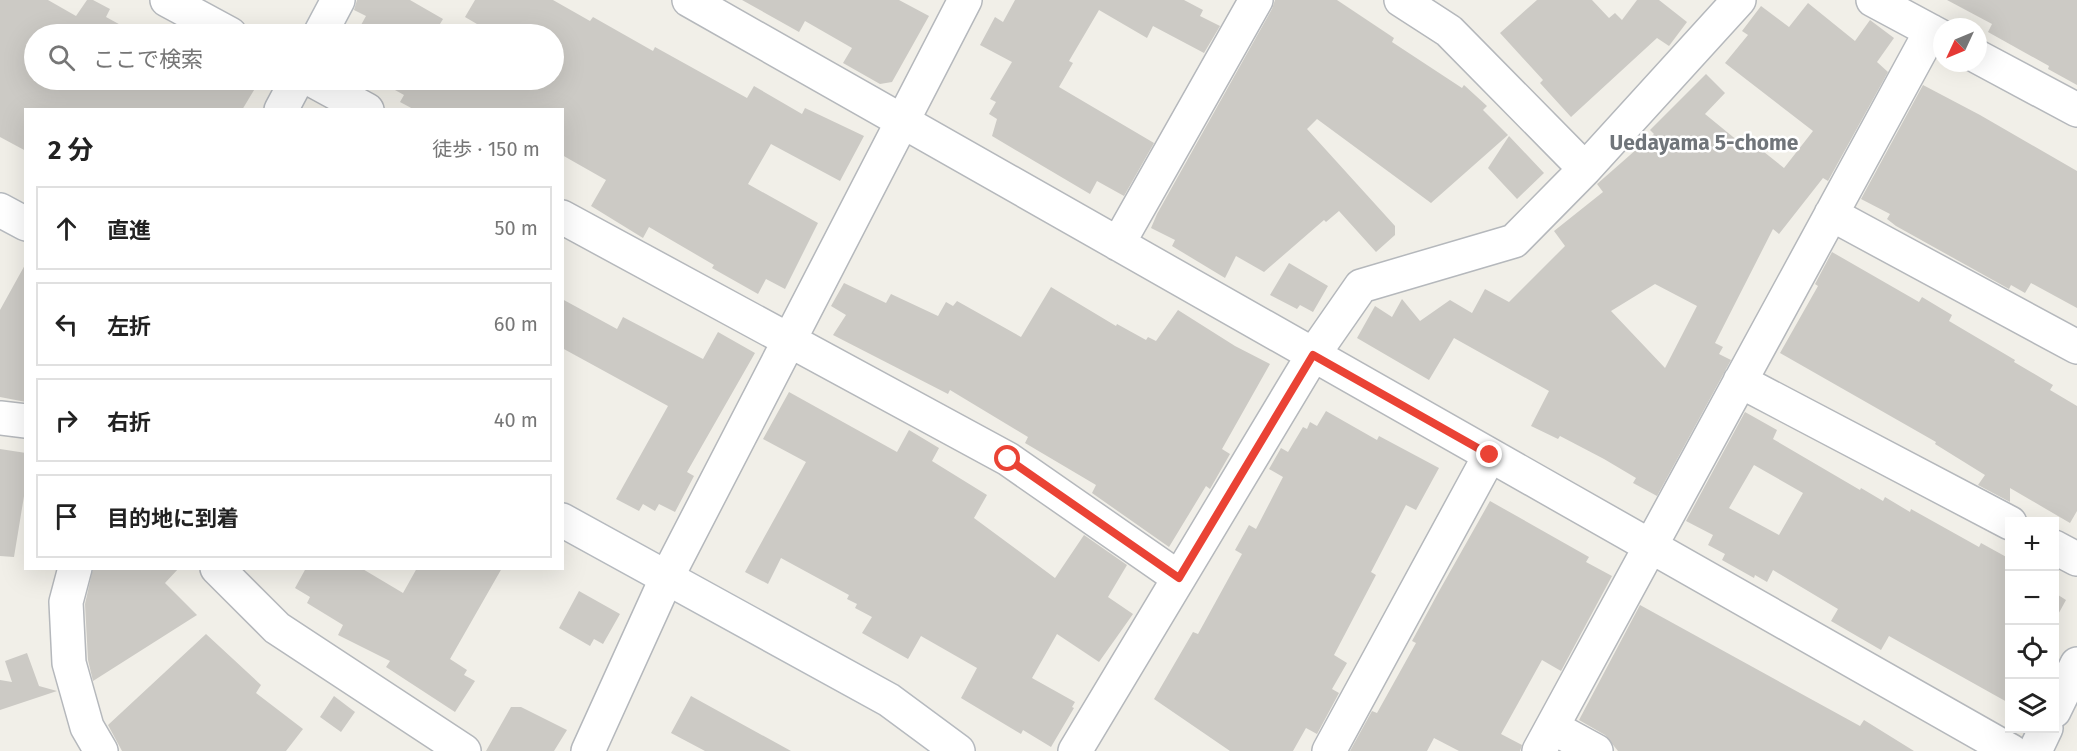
<!DOCTYPE html>
<html lang="ja">
<meta charset="utf-8">
<style>
:root{--surface:#fff;--page:#f2f2f2;--text:#222;--muted:#767676;--line:#e0e0e0}
body{margin:0;font-family:"Fira Sans","Noto Sans JP",sans-serif;background:var(--page);color:var(--text)}
.controls{position:absolute;right:18px;bottom:18px;display:grid;overflow:hidden;border-radius:0px;box-shadow:0 6px 24px #0002}
.controls button{width:54px;height:54px;display:grid;place-items:center;padding:0;border:0;border-bottom:2px solid var(--line);background:var(--surface);color:var(--text);font:30px sans-serif}
.compass{position:absolute;left:1933px;top:18px;width:54px;height:54px;border-radius:50%;background:var(--surface);box-shadow:0 6px 24px #0002;rotate:226deg}
.stop{position:absolute;width:18px;height:18px;margin:-14px;border:4px solid #ea4335;border-radius:50%;background:#fff}
.stop.end{background:#ea4335;border-color:#fff;box-shadow:0 2px 6px #0008}
.list{margin:0;padding:0;list-style:none}
h2{display:flex;justify-content:space-between;align-items:center;height:78px;margin:0;padding:0 24px;font-size:26px}
h2 small{font-size:20px;font-weight:400;color:var(--muted)}
.list li{display:grid;grid-template-columns:39px 1fr auto;gap:18px;align-items:center;box-sizing:border-box;height:84px;margin:0 12px 12px;padding:0 12px;border:2px solid var(--line);border-radius:0px}
.list b{display:block;font-size:22px;white-space:nowrap}
.list em{font-size:20px;font-style:normal;color:var(--muted)}
.icon{flex:none;width:33px;height:33px;fill:none;stroke:currentColor;stroke-width:2;stroke-linecap:round;stroke-linejoin:round}
.map{position:relative;flex:none;width:2077px;height:751px;overflow:hidden}
.search{position:absolute;background:var(--surface);box-shadow:0 6px 24px #0002;left:24px;top:24px;width:540px;height:66px;display:flex;align-items:center;gap:15px;box-sizing:border-box;padding:0 21px;border-radius:33px;color:var(--muted);font-size:22px}
.panel{position:absolute;background:var(--surface);box-shadow:0 6px 24px #0002;left:24px;top:108px;width:540px;height:462px;border-radius:0px}
.map>svg:first-child{display:block}
.building{fill:#cccac5;fill-rule:evenodd}
.lines{fill:none;stroke-linecap:round;stroke-linejoin:round}
.street-casing{stroke:#b5b8bc;stroke-width:36}
.secondary-casing{stroke:#b6babf;stroke-width:36}
.street{stroke:#fff;stroke-width:33}
.secondary{stroke:#fff;stroke-width:33}
.route{stroke:#ea4335;stroke-width:8}
.labels{text-anchor:middle;dominant-baseline:central;stroke-width:5;stroke-linejoin:round;paint-order:stroke}
.neighbourhood-label{font-size:21px;font-weight:bold;fill:#70757a;stroke:#fff}
</style>
<div class="map">
<svg width="2077" height="751" viewBox="0 0 2077 751">
<rect width="100%" height="100%" fill="#f1efe8"/>
<path class="building" d="M 0,0 L 48,0 L 76,16 L 87,0 L 93,0 L 110,9 L 106,17 L 137,34 L 34,34 L 34,80 L 260,80 L 242,110 L 26,110 L 26,151 L 0,137 Z
M 357,0 L 410,0 L 443,19 L 434,34 L 356,34 L 366,16 L 354,10 Z
M 475,0 L 553,0 L 590,21 L 593,17 L 653,51 L 655,47 L 747,98 L 754,86 L 802,114 L 805,108 L 864,136 L 840,181 L 771,144 L 748,184 L 818,223 L 785,289 L 766,279 L 758,294 L 712,268 L 714,265 L 649,227 L 643,238 L 591,206 L 606,180 L 562,155 L 562,110 L 415,110 L 400,102 L 404,95 L 377,80 L 554,80 L 554,34 L 494,34 L 465,17 Z
M 742,0 L 899,0 L 929,16 L 892,82 L 880,84 L 843,63 L 852,48 L 805,21 L 799,32 Z
M 1015,0 L 1184,0 L 1203,10 L 1200,16 L 1220,26 L 1204,53 L 1153,26 L 1147,38 L 1099,10 L 1069,61 L 1073,63 L 1059,87 L 1154,143 L 1124,196 L 1097,181 L 1090,194 L 992,136 L 997,119 L 989,114 L 996,102 L 990,99 L 1012,62 L 980,45 L 995,17 L 1003,22 Z
M 1275,0 L 1337,0 L 1394,38 L 1392,42 L 1462,88 L 1464,85 L 1487,106 L 1483,110 L 1508,135 L 1431,203 L 1317,119 L 1307,129 L 1395,226 L 1395,235 L 1376,252 L 1339,211 L 1326,222 L 1324,220 L 1264,272 L 1236,256 L 1225,278 L 1172,246 L 1175,240 L 1151,228 L 1157,214 L 1272,9 Z
M 1537,0 L 1592,0 L 1609,18 L 1615,13 L 1622,20 L 1637,0 L 1659,0 L 1687,22 L 1669,46 L 1657,38 L 1571,117 L 1540,83 L 1543,80 L 1500,33 Z
M 1947,0 L 2077,0 L 2077,85 L 2048,69 L 2049,66 L 1988,32 L 1992,24 Z
M 1808,3 L 1855,41 L 1870,20 L 1894,38 L 1877,62 L 1888,72 L 1828,181 L 1823,178 L 1779,234 L 1773,229 L 1715,343 L 1723,347 L 1719,354 L 1731,360 L 1657,496 L 1633,483 L 1636,478 L 1604,459 L 1560,436 L 1558,439 L 1531,426 L 1549,391 L 1454,338 L 1429,380 L 1357,338 L 1375,306 L 1392,317 L 1402,299 L 1420,321 L 1450,300 L 1472,313 L 1485,289 L 1509,302 L 1565,246 L 1554,231 L 1603,192 L 1597,184 L 1654,134 L 1650,130 L 1706,74 L 1725,93 L 1705,114 L 1749,150 L 1754,144 L 1784,168 L 1813,131 L 1725,63 L 1748,35 L 1742,31 L 1761,6 L 1789,27 ZM 1655,284 L 1697,306 L 1665,368 L 1611,311 Z
M 1923,85 L 1980,115 L 2077,171 L 2077,308 L 2031,283 L 2025,293 L 2011,285 L 2009,289 L 1896,226 L 1887,219 L 1890,214 L 1861,199 Z
M 1509,136 L 1544,173 L 1517,199 L 1488,168 Z
M 1832,252 L 1919,302 L 1922,297 L 1952,315 L 1949,321 L 2015,360 L 2014,362 L 2053,385 L 2050,390 L 2077,406 L 2077,511 L 2070,523 L 2010,488 L 2010,502 L 1978,485 L 1985,475 L 1935,444 L 1936,442 L 1780,353 L 1818,286 L 1815,284 Z
M 26,263 L 26,402 L 0,397 L 0,310 Z
M 1289,263 L 1328,286 L 1313,312 L 1300,305 L 1297,309 L 1270,295 Z
M 844,283 L 886,303 L 891,294 L 938,316 L 946,302 L 953,306 L 957,301 L 1021,337 L 1051,287 L 1116,326 L 1117,324 L 1146,340 L 1148,337 L 1156,341 L 1178,310 L 1235,346 L 1270,364 L 1222,449 L 1230,454 L 1210,489 L 1206,486 L 1169,547 L 1092,493 L 1096,485 L 1025,443 L 1028,437 L 950,390 L 948,394 L 833,335 L 846,315 L 831,306 Z
M 562,299 L 617,329 L 623,317 L 703,359 L 718,332 L 755,353 L 687,472 L 694,476 L 675,512 L 659,504 L 655,511 L 643,504 L 639,511 L 616,499 L 668,406 L 562,348 Z
M 789,392 L 897,452 L 909,430 L 939,448 L 932,461 L 987,495 L 974,518 L 1055,578 L 1084,535 L 1127,565 L 1108,597 L 1133,614 L 1099,662 L 1057,634 L 1032,678 L 1075,702 L 1072,707 L 1074,708 L 1051,747 L 1023,730 L 1021,734 L 961,698 L 977,668 L 921,636 L 908,659 L 862,633 L 872,617 L 855,608 L 857,604 L 847,599 L 849,595 L 781,558 L 768,584 L 745,572 L 806,462 L 763,439 Z
M 1326,411 L 1377,440 L 1379,436 L 1439,468 L 1416,510 L 1406,505 L 1371,572 L 1376,575 L 1334,655 L 1347,663 L 1332,689 L 1339,693 L 1317,734 L 1306,728 L 1293,751 L 1230,751 L 1154,699 L 1193,632 L 1198,634 L 1242,554 L 1235,550 L 1249,525 L 1256,529 L 1283,477 L 1269,469 L 1281,448 L 1288,452 L 1303,427 L 1307,429 L 1310,422 L 1317,426 Z
M 1745,412 L 1777,430 L 1773,439 L 1860,490 L 1861,488 L 1883,501 L 1885,497 L 1910,512 L 1911,509 L 1979,547 L 1981,543 L 2010,559 L 2010,698 L 2007,702 L 1889,636 L 1881,650 L 1831,621 L 1838,609 L 1773,570 L 1767,582 L 1755,575 L 1754,578 L 1722,560 L 1725,554 L 1708,545 L 1713,535 L 1686,521 ZM 1754,465 L 1803,493 L 1779,535 L 1729,508 Z
M 0,449 L 26,453 L 26,484 L 14,557 L 0,556 Z
M 1490,501 L 1589,557 L 1586,562 L 1612,576 L 1561,671 L 1542,660 L 1501,734 L 1522,745 L 1520,751 L 1459,751 L 1434,738 L 1427,751 L 1350,751 L 1372,711 L 1377,713 L 1416,643 L 1412,641 L 1438,593 Z
M 93,568 L 179,568 L 165,583 L 197,615 L 93,681 L 88,660 L 85,604 Z
M 306,568 L 361,568 L 403,593 L 417,568 L 502,568 L 450,659 L 467,670 L 464,675 L 475,681 L 455,712 L 386,667 L 390,661 L 338,635 L 343,625 L 307,603 L 310,597 L 295,588 Z
M 579,591 L 620,614 L 603,644 L 594,639 L 590,646 L 559,628 Z
M 2055,593 L 2066,600 L 2055,620 Z
M 1640,605 L 1860,726 L 1864,720 L 1914,751 L 1618,751 L 1605,735 L 1579,720 Z
M 206,634 L 261,685 L 256,693 L 303,729 L 286,751 L 122,751 L 108,725 Z
M 27,653 L 39,686 L 57,691 L 0,710 L 0,680 L 12,682 L 5,661 Z
M 334,696 L 355,712 L 341,732 L 320,717 Z
M 691,696 L 791,751 L 705,751 L 671,733 Z
M 511,707 L 521,707 L 567,730 L 554,751 L 486,751 Z"/>
<g class="lines">
<g class="street-casing">
<path id="street" d="M 167,0 L 230,34
M 689,0 L 2011,751
M 1401,0 L 1449,31 L 1585,169
M 1873,0 L 1942,37
M 1978,57 L 2077,110
M 312,80 L 367,110
M 1831,214 L 2077,347
M 562,217 L 1008,459 L 1179,578
M 1118,244 L 1256,0
M 1740,381 L 2010,523
M 0,418 L 26,421
M 2054,547 L 2077,559
M 75,568 L 66,602 L 69,663 L 87,727 L 101,751
M 217,568 L 277,628 L 464,751
M 1552,727 L 1596,751
M 588,751 L 667,577 L 965,0
M 1075,751 L 1313,355 L 1361,286 L 1514,241 L 1585,169 L 1739,0
M 1329,751 L 1490,455
M 1539,751 L 1931,31"/>
</g>
<g class="secondary-casing">
<path id="secondary" d="M 320,34 L 338,0
M 281,110 L 297,80
M 0,210 L 26,224
M 562,520 L 889,700 L 958,751
M 2054,711 L 2077,664
M 2035,751 L 2046,728"/>
</g>
<use href="#street" class="street"/>
<use href="#secondary" class="secondary"/>
</g>
<g class="lines">
<path class="route" d="M 1008,459 L 1179,578 L 1313,355 L 1490,455"/>
</g>
<g class="labels">
<g class="neighbourhood-label">
<text x="1704" y="143">Uedayama 5-chome</text>
</g>
</g>
</svg>
<div class="controls">
<button>+</button>
<button>−</button>
<button><svg class="icon" aria-label="locate" viewBox="0 0 24 24"><circle cx="12" cy="12" r="6"/><path d="M12 2v4M12 18v4M2 12h4M18 12h4"/></svg></button>
<button><svg class="icon" aria-label="layers" viewBox="0 0 24 24"><path d="M12 4l9 5-9 5-9-5zM3 14l9 5 9-5"/></svg></button>
</div>
<svg class="compass" viewBox="-18 -18 36 36"><path d="M0-13l5 13h-10z" fill="#e53935"/><path d="M0 13l5-13h-10z" fill="#767676"/></svg>
<div class="stop" style="left:1008px;top:459px"></div>
<div class="stop end" style="left:1490px;top:455px"></div>
<div class="search"><svg class="icon" aria-label="search" viewBox="0 0 24 24"><circle cx="10" cy="10" r="6"/><path d="M15 15l6 6"/></svg>ここで検索</div>
<section class="panel">
<h2>2 分<small>徒歩 · 150 m</small></h2>
<ul class="list">
<li><svg class="icon" aria-label="ahead" viewBox="0 0 24 24"><path d="M12 20V5M6 11l6-6 6 6"/></svg><div><b>直進</b></div><em>50 m</em></li>
<li><svg class="icon" aria-label="left" viewBox="0 0 24 24"><path d="M17 20v-9H6M10 6l-5 5 5 5"/></svg><div><b>左折</b></div><em>60 m</em></li>
<li><svg class="icon" aria-label="right" viewBox="0 0 24 24"><path d="M7 20v-9h11M14 6l5 5-5 5"/></svg><div><b>右折</b></div><em>40 m</em></li>
<li><svg class="icon" aria-label="arrive" viewBox="0 0 24 24"><path d="M6 21V4h12l-3 4 3 4H6"/></svg><div><b>目的地に到着</b></div></li>
</ul>
</section>
</div>
